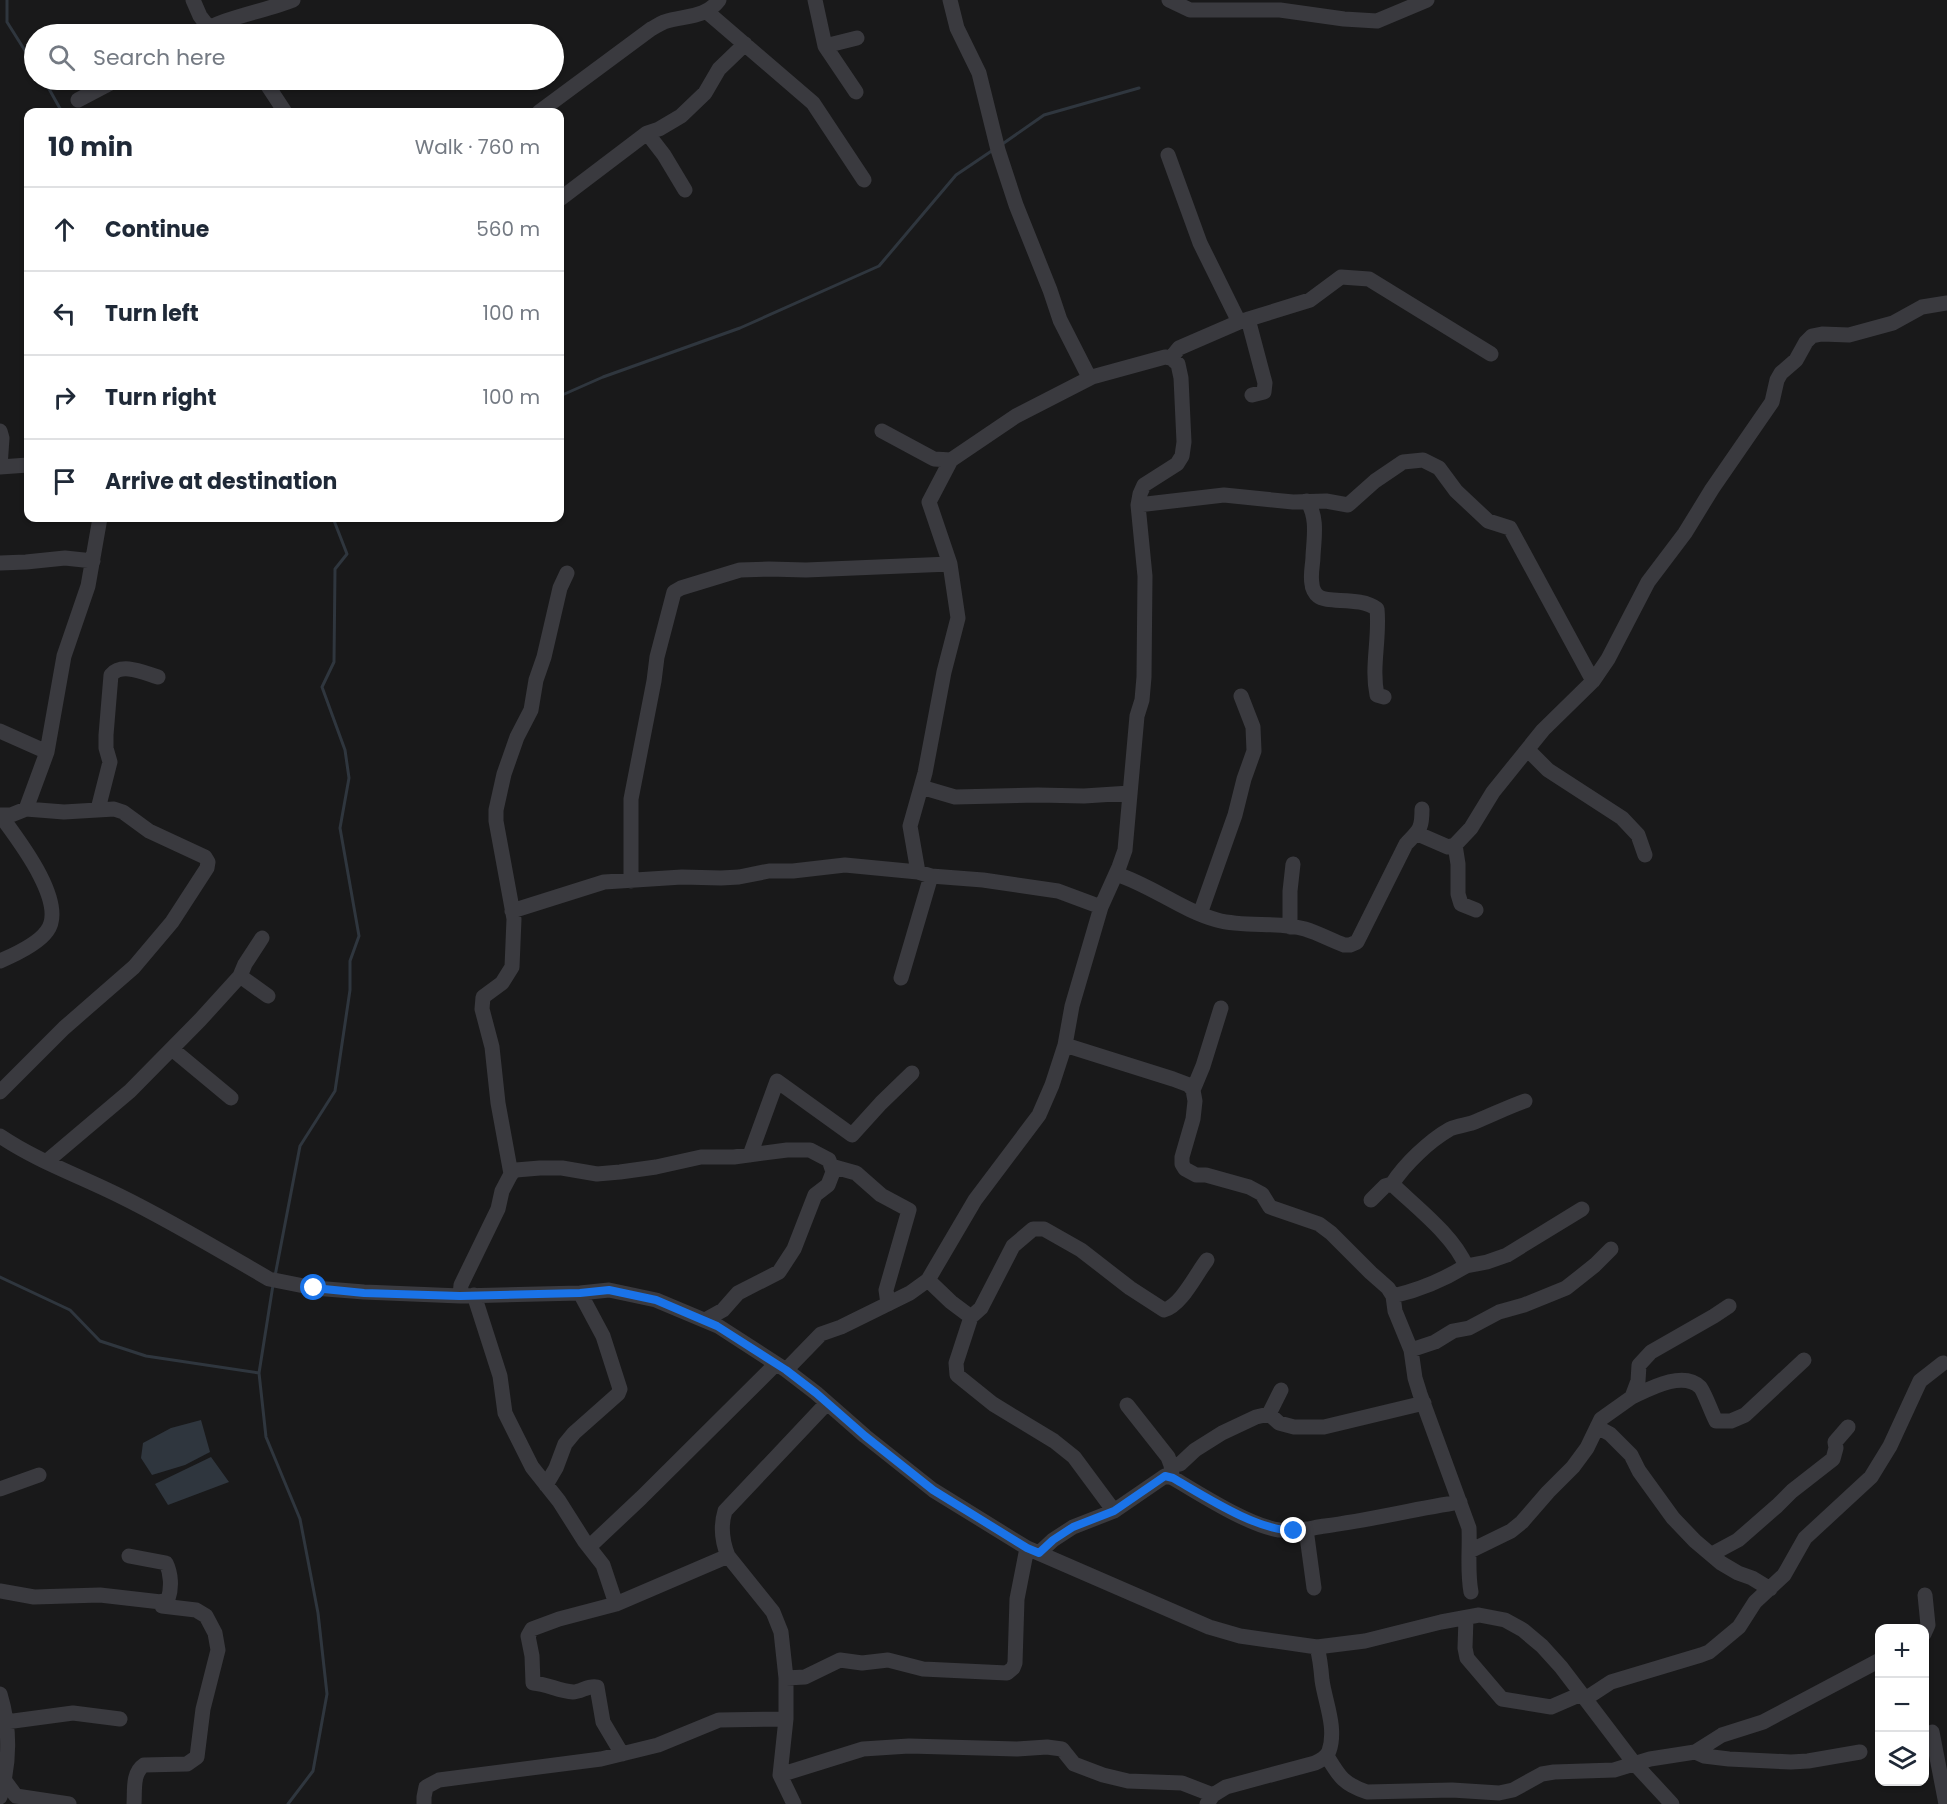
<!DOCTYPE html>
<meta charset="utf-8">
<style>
:root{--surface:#fff;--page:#f2f2f3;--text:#1f2937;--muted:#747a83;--line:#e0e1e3}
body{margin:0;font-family:Poppins,sans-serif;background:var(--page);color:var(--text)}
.controls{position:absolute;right:18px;bottom:18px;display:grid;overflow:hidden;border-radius:12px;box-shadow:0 2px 4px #0004}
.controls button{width:54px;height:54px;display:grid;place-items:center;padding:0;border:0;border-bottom:2px solid var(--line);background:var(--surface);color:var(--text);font:30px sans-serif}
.stop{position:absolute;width:18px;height:18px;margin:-14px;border:4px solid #1a73e8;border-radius:50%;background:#fff}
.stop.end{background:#1a73e8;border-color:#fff;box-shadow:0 2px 6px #0008}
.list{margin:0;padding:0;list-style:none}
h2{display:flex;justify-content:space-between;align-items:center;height:78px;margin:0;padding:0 24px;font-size:26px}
h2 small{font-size:20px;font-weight:400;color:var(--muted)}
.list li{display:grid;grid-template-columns:39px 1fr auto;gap:18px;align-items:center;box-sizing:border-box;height:84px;padding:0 24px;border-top:2px solid var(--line)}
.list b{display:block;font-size:22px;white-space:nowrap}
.list em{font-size:20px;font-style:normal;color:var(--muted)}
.icon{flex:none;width:33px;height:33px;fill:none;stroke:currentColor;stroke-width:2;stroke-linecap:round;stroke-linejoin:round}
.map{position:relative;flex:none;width:1947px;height:1804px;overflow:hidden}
.search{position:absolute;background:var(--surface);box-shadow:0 2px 4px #0004;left:24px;top:24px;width:540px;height:66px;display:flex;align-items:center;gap:15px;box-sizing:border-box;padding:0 21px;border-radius:33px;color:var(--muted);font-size:22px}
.panel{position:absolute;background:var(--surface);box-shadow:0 2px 4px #0004;left:24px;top:108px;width:540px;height:414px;border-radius:12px}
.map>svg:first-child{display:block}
.water{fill:#2f363e}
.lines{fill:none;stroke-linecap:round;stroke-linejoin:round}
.stream{stroke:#2f363e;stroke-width:3}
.minor{stroke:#3a3a3f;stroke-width:15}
.route{stroke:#1a73e8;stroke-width:8}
</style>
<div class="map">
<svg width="1947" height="1804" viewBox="0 0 1947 1804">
<rect width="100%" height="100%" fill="#19191a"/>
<path class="water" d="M 201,1420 L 210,1452 L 185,1465 L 152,1475 L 141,1458 L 143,1443 L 171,1428 Z
M 211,1457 L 229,1482 L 168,1505 L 155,1484 Z"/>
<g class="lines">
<path class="stream" d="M 7,0 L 7,22 L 34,65
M 44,80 L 62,112
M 1001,145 L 1044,115 L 1139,88
M 560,396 L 603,377 L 740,328 L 879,266 L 956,175 L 993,150
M 275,1276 L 300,1146 L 335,1091 L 350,990 L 350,961 L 359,936 L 340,828 L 349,778 L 345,750 L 322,687 L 334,662 L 335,569 L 347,554 L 333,518
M 0,1277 L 70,1310 L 100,1341 L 146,1356 L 259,1373
M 273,1285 L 259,1373 L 266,1437 L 300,1519 L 318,1613 L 327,1694 L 313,1771 L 288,1804"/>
<path class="minor" d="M 193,0 L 200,16 L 213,33
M 815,0 L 825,46 L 856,92
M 950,0 L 957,28 L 979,73 L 998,150 L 1016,205 L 1050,290 L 1060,320 L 1088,375 L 1092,377
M 1169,0 L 1190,10 L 1280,10 L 1344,19 L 1377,21 L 1427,0
M 706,11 L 813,103 L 864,180
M 199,34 C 220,18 266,11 293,0
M 825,46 L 857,38
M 264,80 L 285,112
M 78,100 L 116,80
M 539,112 L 651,29 C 655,27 659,24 664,22 C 684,15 705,19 719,0
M 647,133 L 659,129 L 681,116 L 705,93 L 719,69 L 745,44
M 1168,155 L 1200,243 L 1239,322
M 560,199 L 647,133 L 664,155 L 685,190
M 1248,319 L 1265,383 L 1264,392 L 1252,395
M 1171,358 L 1179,348 L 1239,322 L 1310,300 L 1341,277 L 1369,279 L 1491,354
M 0,431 L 2,438 L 0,467
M 0,467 L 28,465
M 1307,501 C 1318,517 1314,538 1313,556 C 1313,565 1310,574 1312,584 C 1312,588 1315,594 1318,596 C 1327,604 1360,596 1377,609 C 1380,638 1371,667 1377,695 L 1384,697
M 1138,505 L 1224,495 L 1293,502 L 1326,501 L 1348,505 L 1375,481 L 1403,462 L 1423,460 L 1439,468 L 1456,491 L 1488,521 L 1510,528 L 1593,681
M 0,563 L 26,562 L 65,558 L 93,561
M 0,731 L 47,752
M 1528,750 L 1548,770 L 1622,818 L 1638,835 L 1645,855
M 921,787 L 955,797 L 1038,795 L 1084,796 L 1130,793
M 26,809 L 47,752 L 64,656 L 88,586 L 100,518
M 98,809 L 110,762 L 106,748 L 106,735 L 111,675 C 122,662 144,673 158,677
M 0,815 L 11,815 L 26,809 L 64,812 L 114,809 L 123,812 L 149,831 L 205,857 L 208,862 L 207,868 L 172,922 L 134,967 L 64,1028 L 0,1092
M 0,815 C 17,838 68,903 47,931 C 38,944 14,955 0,961
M 1418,834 L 1448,847 L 1455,845 L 1471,828 L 1493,792 L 1543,730 L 1593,681 L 1608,659 L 1648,582 L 1685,533 L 1712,489 L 1772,402 L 1777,380 L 1781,373 L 1796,360 L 1806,342 L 1812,336 L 1822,334 L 1849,335 L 1893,323 L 1922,307 L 1947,303
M 1455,845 L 1458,864 L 1458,894 L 1461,904 L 1476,910
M 918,872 L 910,826 L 925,773 L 944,672 L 958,618 L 950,564 L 929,502 L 951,460
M 1116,874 C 1151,885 1181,910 1217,920 C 1246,928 1277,921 1305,929 C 1318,933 1331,940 1344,945 L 1350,945 L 1357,942 L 1406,844 C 1419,830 1422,830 1422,809
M 631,881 L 631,799 L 654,681 L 657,657 L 674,592 L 681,588 L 740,570 L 769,569 L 806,570 L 950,564
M 512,911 L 604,882 L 682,877 L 721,878 L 739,877 L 769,871 L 793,871 L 845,865 L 918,872 L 931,876 L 983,880 L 1058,891 L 1101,907
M 1200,914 L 1235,815 L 1244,779 L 1254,751 L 1253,727 L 1241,696
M 1290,927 L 1290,891 L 1293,864
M 240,976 L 268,996
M 901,978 L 931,876
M 1221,1008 L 1203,1066 L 1193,1090 L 1195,1101 L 1193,1119 L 1182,1157 L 1182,1164 L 1185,1169 L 1196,1175 L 1206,1175 L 1249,1187 L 1262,1194 L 1270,1207 L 1319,1224 L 1331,1233 L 1371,1273 L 1388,1288 L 1393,1296 L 1395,1311 L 1411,1350 L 1415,1378 L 1420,1394 L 1469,1528 C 1470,1550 1467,1571 1471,1592
M 1065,1045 L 1173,1079 L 1189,1085 L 1193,1090
M 172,1049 L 231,1098
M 0,1136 C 37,1161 80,1176 120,1196 C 171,1221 219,1250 269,1279 L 314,1288 L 364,1292 L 460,1296 L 580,1293 L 609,1290 L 656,1300 L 718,1326 L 786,1370 L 816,1393 L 865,1436 L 933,1490 L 1027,1548 L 1209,1627 L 1240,1636 L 1317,1647 L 1365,1641 L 1441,1622 L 1479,1615 L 1505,1620 L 1523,1630 L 1542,1646 L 1561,1667 L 1634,1763 L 1672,1804
M 750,1155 L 777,1081 L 852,1135 L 881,1103 L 912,1073
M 46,1162 L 130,1091 L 200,1020 L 240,976 L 245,964 L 262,938
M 831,1166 L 856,1173 L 881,1195 L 909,1210 L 886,1290 L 888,1304
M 511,1174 L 516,1170 L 540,1168 L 562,1168 L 597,1174 L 620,1172 L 656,1167 L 701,1157 L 734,1157 L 787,1150 L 810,1150 L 829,1160 L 833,1172 L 828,1185 L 815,1195 L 794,1249 L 779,1272 L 738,1293 L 723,1310 L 705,1320
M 1371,1200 L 1385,1186 L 1392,1184
M 1466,1266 L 1487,1262 L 1507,1255 L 1582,1209
M 928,1280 L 951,1302 L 971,1317 L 981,1308 L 1013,1246 L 1033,1229 L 1044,1229 L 1081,1250 L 1130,1288 L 1164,1310 C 1181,1306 1196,1274 1207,1260
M 474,1295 L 500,1376 L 505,1413 L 532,1467 L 559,1501 L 585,1542 L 603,1565 L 616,1604
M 460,1296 L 461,1285 L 498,1209 L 502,1191 L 511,1174 L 498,1103 L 492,1047 L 482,1009 L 483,997 L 502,983 L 512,967 L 514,919 L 496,821 L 496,810 L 504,774 L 517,737 L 531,710 L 536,680 L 544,657 L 560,588 L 567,573
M 1393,1296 C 1419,1290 1443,1280 1466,1266 C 1454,1236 1416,1207 1392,1184 C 1405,1164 1429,1141 1450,1129 C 1459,1125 1469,1125 1477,1121 C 1494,1114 1508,1107 1525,1101
M 971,1317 L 956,1363 L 957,1375 L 993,1404 L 1054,1441 L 1074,1457 L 1114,1511
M 1411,1350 L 1435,1342 L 1453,1331 L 1469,1328 L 1499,1312 L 1524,1305 L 1566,1288 L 1595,1265 L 1611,1249
M 786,1370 L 821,1334 L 841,1327 L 910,1293 L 928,1280 L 975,1200 L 1039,1115 L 1052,1085 L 1065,1045 L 1072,1006 L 1101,907 L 1119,867 L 1125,850 L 1137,716 L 1142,700 L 1144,677 L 1145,576 L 1138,505 L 1140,494 L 1144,485 L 1177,464 L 1182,456 L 1184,442 L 1181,378 L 1178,364 L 1171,358 L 1165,357 L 1092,377 L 1016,416 L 951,460 L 934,459 L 882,431
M 1632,1397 C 1649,1389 1683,1370 1700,1387 C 1704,1391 1712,1414 1716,1421 L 1731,1421 L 1745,1415 L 1804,1360
M 1127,1405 L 1168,1457 L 1171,1465 L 1172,1475
M 1269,1414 L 1279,1423 L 1294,1427 L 1324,1427 L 1424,1403
M 1597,1427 L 1610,1434 L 1631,1455 L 1639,1471 L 1673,1518 L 1695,1541 L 1721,1563 L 1738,1573 L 1752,1578 L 1770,1589
M 1171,1465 L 1180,1464 L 1195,1450 L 1222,1433 L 1256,1417 L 1269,1414 L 1281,1390
M 546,1485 L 556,1468 L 565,1444 L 574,1433 L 618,1394 L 620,1389 L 603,1336 L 580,1293
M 0,1489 L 39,1475
M 1306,1529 L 1314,1588
M 589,1547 L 641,1498 L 776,1364
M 1470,1551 L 1511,1531 L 1522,1522 L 1548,1492 L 1573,1467 L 1587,1448 L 1601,1419 L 1632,1397 L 1638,1381 L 1639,1365 L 1651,1352 L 1714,1316 L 1729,1306
M 1039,1553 L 1053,1540 L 1073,1527 L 1114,1511 L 1165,1476 L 1173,1478 C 1200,1494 1248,1525 1279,1530 C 1294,1533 1310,1528 1325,1526 C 1370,1520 1414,1509 1460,1502
M 1712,1554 L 1738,1540 L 1777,1506 L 1792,1491 L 1833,1459 L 1836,1448 L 1835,1442 L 1848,1427
M 0,1591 L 34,1597 L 100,1595 L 161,1602 L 168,1599 C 172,1588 171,1573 166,1563 L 129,1556
M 1466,1618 L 1465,1648 L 1467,1658 L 1502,1699 L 1551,1707 L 1581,1694
M 1924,1634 L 1928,1625 L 1925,1595
M 786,1678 L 805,1677 L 840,1660 L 862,1663 L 888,1660 L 923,1669 L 1007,1673 L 1013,1668 L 1015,1663 L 1017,1599 L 1027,1548
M 0,1694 C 10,1727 10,1763 0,1797
M 1585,1699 L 1611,1682 L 1701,1655 L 1709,1652 L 1739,1627 L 1755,1602 L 1784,1575 L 1805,1538 L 1871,1477 L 1890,1446 L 1920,1381 L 1943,1363
M 6,1722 L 73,1713 L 120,1719
M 1932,1732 L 1946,1804
M 1695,1752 L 1704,1756 L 1729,1759 L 1791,1762 L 1808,1761 L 1860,1752
M 622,1754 L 603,1722 L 597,1687 C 588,1685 581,1692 573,1692 C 559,1691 547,1684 533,1683 L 532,1656 L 528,1636 L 532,1629 L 559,1619 L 616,1604 L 728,1556
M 1327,1756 C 1339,1776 1343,1784 1367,1792 L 1452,1790 L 1499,1793 L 1513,1790 L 1542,1774 L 1554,1772 L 1614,1770 L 1650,1759 L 1695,1752 L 1722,1735 L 1763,1722 L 1880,1660
M 780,1775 L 863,1749 L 909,1746 L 1017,1749 L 1047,1747 L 1062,1749 L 1074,1764 L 1103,1775 L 1128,1781 L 1182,1783 L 1213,1795
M 5,1781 L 16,1796 L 69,1804
M 134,1804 C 135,1791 132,1773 144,1765 L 187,1764 L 197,1757 L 203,1709 L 218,1650 L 215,1633 L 206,1616 L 196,1610 L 162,1606 L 161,1602
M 424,1804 L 424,1797 L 426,1787 L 439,1780 L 601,1759 L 658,1745 L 719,1720 L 786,1719
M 794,1804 L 780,1775 L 786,1719 L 786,1678 L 781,1632 L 773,1612 L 728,1556 C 722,1541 720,1527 725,1511 L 827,1403
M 1207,1804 L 1213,1795 L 1226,1787 L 1315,1763 C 1321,1760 1327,1757 1329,1751 C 1337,1728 1325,1702 1322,1680 C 1321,1668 1320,1658 1317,1647"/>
</g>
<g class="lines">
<path class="route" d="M 314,1288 L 364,1293 L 460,1296 L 580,1293 L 609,1290 L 656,1300 L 717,1326 L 786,1370 L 816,1393 L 865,1436 L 933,1490 L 1027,1548 L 1039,1553 L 1053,1540 L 1073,1527 L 1114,1511 L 1165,1476 L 1173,1478 C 1206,1497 1256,1530 1294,1531"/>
</g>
</svg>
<div class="controls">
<button>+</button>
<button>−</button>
<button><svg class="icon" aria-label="layers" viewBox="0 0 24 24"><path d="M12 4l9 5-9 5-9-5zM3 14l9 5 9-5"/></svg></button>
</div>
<div class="stop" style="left:314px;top:1288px"></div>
<div class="stop end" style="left:1294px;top:1531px"></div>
<div class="search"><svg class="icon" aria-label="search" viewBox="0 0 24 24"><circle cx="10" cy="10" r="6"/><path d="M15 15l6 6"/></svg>Search here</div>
<section class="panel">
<h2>10 min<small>Walk · 760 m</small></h2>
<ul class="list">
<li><svg class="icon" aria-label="ahead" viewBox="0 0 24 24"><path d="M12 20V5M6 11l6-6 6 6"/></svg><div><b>Continue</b></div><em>560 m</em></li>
<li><svg class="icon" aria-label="left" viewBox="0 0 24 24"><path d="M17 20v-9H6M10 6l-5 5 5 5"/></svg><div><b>Turn left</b></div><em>100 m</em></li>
<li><svg class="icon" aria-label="right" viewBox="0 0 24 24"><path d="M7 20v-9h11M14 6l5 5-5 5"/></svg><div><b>Turn right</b></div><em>100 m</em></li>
<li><svg class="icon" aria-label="arrive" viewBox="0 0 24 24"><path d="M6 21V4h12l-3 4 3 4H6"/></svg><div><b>Arrive at destination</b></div></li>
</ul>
</section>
</div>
